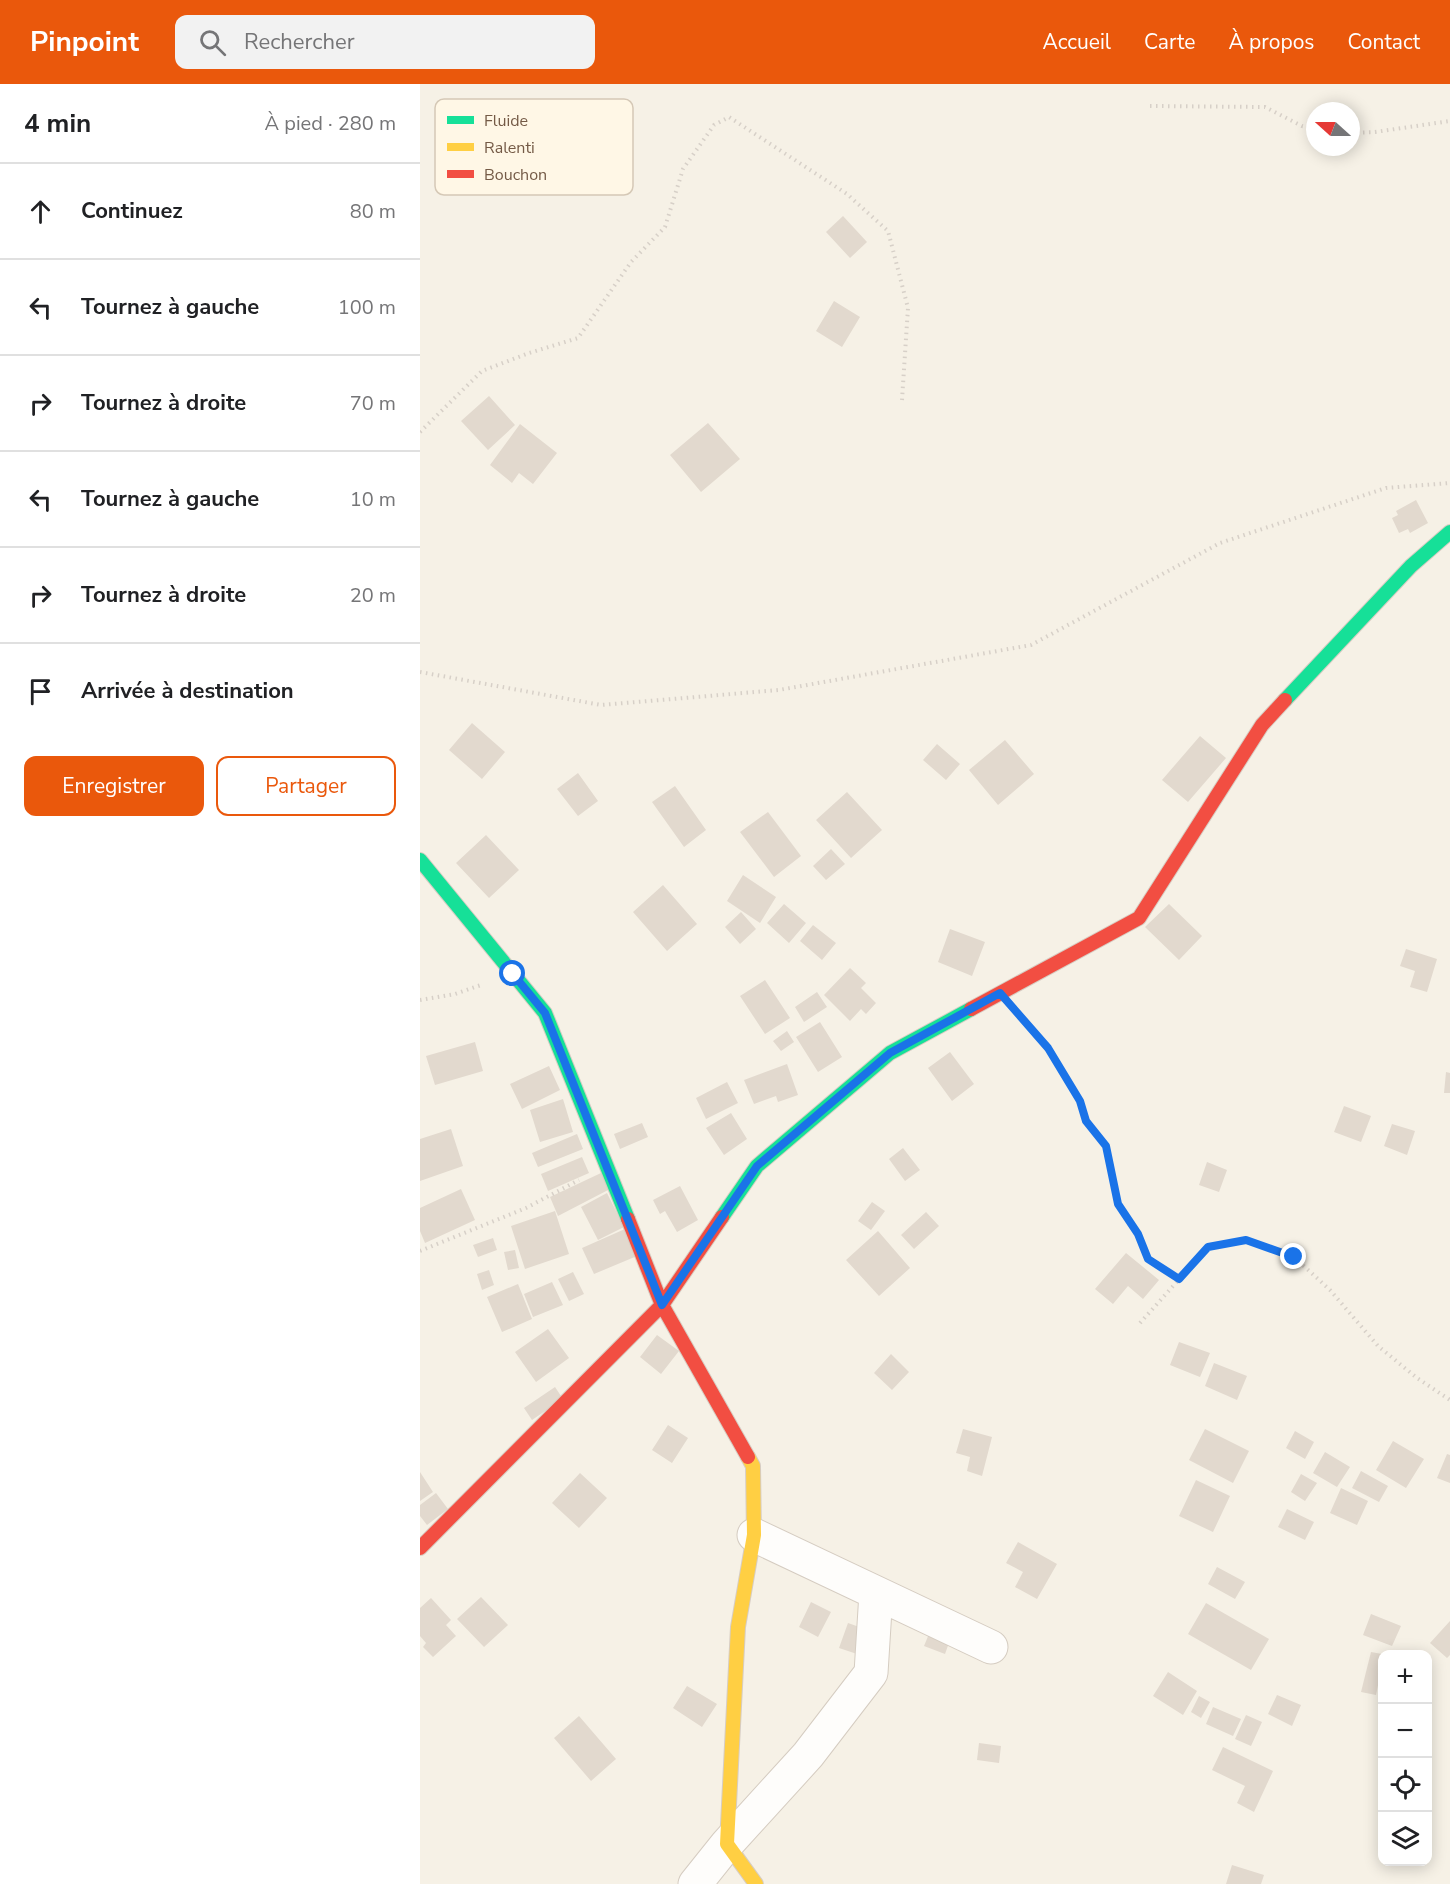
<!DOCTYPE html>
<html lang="fr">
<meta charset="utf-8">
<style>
:root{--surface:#fff;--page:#f2f2f2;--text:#202124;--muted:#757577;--line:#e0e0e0;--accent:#ea580c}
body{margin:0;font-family:"Nunito Sans",sans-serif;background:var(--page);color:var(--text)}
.controls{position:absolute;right:18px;bottom:18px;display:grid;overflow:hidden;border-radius:12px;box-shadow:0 3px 15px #0003}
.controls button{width:54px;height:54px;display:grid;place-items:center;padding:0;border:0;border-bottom:2px solid var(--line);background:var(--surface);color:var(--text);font:30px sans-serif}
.compass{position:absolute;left:886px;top:18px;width:54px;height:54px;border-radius:50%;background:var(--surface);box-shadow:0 3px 15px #0003;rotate:291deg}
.stop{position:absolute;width:18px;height:18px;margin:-14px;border:4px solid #1a73e8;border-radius:50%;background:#fff}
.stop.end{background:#1a73e8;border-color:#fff;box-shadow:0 2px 6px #0008}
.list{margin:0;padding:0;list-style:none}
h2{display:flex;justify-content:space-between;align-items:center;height:78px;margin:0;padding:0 24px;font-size:26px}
h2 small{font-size:20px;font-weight:400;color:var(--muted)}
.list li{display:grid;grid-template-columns:39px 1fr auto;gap:18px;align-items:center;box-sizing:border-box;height:96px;padding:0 24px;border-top:2px solid var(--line)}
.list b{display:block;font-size:22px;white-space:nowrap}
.list em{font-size:20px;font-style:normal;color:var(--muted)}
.actions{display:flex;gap:12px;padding:18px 24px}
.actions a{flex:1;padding:14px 0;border:2px solid var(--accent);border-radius:12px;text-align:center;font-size:21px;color:var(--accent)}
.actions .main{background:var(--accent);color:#fff}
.icon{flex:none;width:33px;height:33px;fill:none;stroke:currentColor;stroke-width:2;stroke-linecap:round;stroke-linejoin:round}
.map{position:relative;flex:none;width:1030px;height:1800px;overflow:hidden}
header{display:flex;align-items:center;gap:36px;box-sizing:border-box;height:84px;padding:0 30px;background:var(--accent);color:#fff}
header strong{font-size:28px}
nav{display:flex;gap:33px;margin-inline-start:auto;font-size:21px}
.search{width:420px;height:54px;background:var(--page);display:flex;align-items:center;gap:15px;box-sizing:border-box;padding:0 21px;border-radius:12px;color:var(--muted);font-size:22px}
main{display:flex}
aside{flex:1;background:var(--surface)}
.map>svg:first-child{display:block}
.building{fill:#e2d9ce}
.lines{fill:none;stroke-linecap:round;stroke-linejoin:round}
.street-casing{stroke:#d5ccc1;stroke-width:35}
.fast-casing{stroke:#d7cdc3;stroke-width:16}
.slow-casing{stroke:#d7cdc3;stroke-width:16}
.jam-casing{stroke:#d7cdc3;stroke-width:16}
.path{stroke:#d7d0c8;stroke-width:4;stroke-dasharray:1.5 4.5;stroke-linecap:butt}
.street{stroke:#fefdfb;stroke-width:33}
.fast{stroke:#16e098;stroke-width:14}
.slow{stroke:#ffcf43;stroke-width:14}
.jam{stroke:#f24e42;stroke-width:14}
.route{stroke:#1a73e8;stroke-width:8}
.key{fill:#fff7e6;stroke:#d5c8b6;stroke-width:1.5}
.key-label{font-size:16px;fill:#745a46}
</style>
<header>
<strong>Pinpoint</strong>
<div class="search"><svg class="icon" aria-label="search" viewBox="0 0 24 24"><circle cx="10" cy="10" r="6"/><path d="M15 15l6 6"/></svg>Rechercher</div>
<nav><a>Accueil</a><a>Carte</a><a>À propos</a><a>Contact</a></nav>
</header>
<main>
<aside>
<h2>4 min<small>À pied · 280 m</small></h2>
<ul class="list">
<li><svg class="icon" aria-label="ahead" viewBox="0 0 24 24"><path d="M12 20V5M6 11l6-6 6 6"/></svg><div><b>Continuez</b></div><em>80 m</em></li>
<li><svg class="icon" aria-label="left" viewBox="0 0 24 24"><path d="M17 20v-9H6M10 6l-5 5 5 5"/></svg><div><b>Tournez à gauche</b></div><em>100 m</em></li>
<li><svg class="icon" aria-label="right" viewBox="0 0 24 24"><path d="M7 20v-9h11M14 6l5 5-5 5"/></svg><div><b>Tournez à droite</b></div><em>70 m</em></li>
<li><svg class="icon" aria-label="left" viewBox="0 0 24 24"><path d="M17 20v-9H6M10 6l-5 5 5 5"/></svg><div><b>Tournez à gauche</b></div><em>10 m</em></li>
<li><svg class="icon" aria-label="right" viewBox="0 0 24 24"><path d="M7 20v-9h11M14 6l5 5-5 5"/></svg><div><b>Tournez à droite</b></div><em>20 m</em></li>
<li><svg class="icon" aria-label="arrive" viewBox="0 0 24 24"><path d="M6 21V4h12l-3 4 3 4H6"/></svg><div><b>Arrivée à destination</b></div></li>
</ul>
<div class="actions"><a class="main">Enregistrer</a><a>Partager</a></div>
</aside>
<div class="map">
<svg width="1030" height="1800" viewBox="0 0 1030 1800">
<rect width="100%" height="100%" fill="#f6f1e6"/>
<path class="building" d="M 423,132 L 447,158 L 430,174 L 406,148 Z
M 414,217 L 440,233 L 422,263 L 396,247 Z
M 69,312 L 95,341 L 68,366 L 41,337 Z
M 288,339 L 320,375 L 281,408 L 250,371 Z
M 100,340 L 137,369 L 113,400 L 99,389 L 92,399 L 70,381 Z
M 996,416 L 1008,439 L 990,449 L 988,445 L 979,449 L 972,434 L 978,431 L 976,427 Z
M 52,639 L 85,668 L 62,695 L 29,666 Z
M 780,652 L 806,674 L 768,718 L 742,696 Z
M 585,656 L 614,690 L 578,721 L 549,686 Z
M 517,660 L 540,680 L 526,696 L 503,676 Z
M 158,689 L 178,717 L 158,732 L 137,705 Z
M 255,702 L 286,746 L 264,763 L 232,718 Z
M 427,708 L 462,746 L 431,774 L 396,736 Z
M 348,728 L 381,772 L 354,793 L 320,748 Z
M 66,751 L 99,786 L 69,814 L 36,779 Z
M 411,765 L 425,780 L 406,796 L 393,782 Z
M 323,791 L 356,813 L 340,839 L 307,817 Z
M 243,801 L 277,840 L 247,867 L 213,828 Z
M 364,820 L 386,839 L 369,859 L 347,839 Z
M 749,820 L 782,852 L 759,876 L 725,843 Z
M 321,828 L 336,845 L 320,860 L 305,843 Z
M 393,841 L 416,859 L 402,876 L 380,857 Z
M 530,845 L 565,858 L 552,892 L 518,878 Z
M 986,865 L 1017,875 L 1007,908 L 990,903 L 995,887 L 980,882 Z
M 430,884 L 446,899 L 441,904 L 456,919 L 446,930 L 441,925 L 430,937 L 404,911 Z
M 345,896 L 370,934 L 345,950 L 320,912 Z
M 397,908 L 407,923 L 384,938 L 375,923 Z
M 400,938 L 422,973 L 398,988 L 376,953 Z
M 367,947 L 374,958 L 361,967 L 353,957 Z
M 55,958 L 63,987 L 15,1001 L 6,972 Z
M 530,968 L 554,1000 L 532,1017 L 508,984 Z
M 367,980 L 378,1011 L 358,1018 L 356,1012 L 334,1020 L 324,996 Z
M 129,982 L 140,1006 L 102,1025 L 90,1000 Z
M 1026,988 L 1030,989 L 1030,1009 L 1024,1009 Z
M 307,998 L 318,1019 L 286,1035 L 276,1014 Z
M 143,1015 L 153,1048 L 120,1058 L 110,1026 Z
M 924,1022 L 951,1032 L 941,1058 L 914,1048 Z
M 311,1029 L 327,1055 L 304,1071 L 286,1044 Z
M 222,1039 L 228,1053 L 200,1065 L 194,1050 Z
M 972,1040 L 995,1047 L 987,1071 L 964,1062 Z
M 31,1045 L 43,1082 L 0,1097 L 0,1055 Z
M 157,1050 L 163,1065 L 118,1083 L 112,1069 Z
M 483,1064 L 500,1086 L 485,1097 L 469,1075 Z
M 162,1073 L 169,1089 L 128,1107 L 121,1090 Z
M 787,1078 L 807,1086 L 799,1108 L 779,1101 Z
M 181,1089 L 190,1105 L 138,1132 L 130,1113 Z
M 260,1102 L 278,1136 L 257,1148 L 245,1127 L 240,1130 L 233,1116 Z
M 41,1105 L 55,1136 L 5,1159 L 0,1147 L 0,1124 Z
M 187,1109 L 204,1143 L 178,1156 L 161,1123 Z
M 452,1118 L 465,1127 L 451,1146 L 438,1137 Z
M 135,1127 L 149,1170 L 105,1185 L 91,1142 Z
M 506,1128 L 519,1142 L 494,1165 L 481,1151 Z
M 205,1145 L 217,1172 L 174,1190 L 162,1164 Z
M 458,1147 L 490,1184 L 459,1212 L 426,1176 Z
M 73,1154 L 77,1166 L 58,1173 L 53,1161 Z
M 95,1166 L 99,1184 L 88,1186 L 84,1168 Z
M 706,1169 L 739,1196 L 723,1215 L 708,1202 L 693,1220 L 675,1205 Z
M 69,1186 L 74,1201 L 62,1206 L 57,1190 Z
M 153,1188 L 164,1210 L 149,1217 L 138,1195 Z
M 132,1198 L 143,1221 L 113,1233 L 104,1210 Z
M 98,1200 L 112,1235 L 82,1248 L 67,1213 Z
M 128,1245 L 149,1274 L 116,1298 L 95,1268 Z
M 237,1251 L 259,1267 L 241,1290 L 220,1273 Z
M 759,1258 L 790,1269 L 780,1293 L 750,1281 Z
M 471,1270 L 489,1288 L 472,1306 L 454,1289 Z
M 794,1279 L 827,1292 L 817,1316 L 785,1302 Z
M 135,1303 L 143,1315 L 112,1336 L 104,1324 Z
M 248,1341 L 268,1354 L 252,1379 L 232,1366 Z
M 543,1345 L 572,1353 L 562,1392 L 547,1387 L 550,1373 L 536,1369 Z
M 785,1345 L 829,1367 L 813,1399 L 769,1376 Z
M 875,1347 L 894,1358 L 885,1375 L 866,1364 Z
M 973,1357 L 1004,1375 L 986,1404 L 956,1386 Z
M 905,1368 L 930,1383 L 917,1403 L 893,1389 Z
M 1027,1370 L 1030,1371 L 1030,1399 L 1017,1394 Z
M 941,1387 L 968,1402 L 959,1418 L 932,1404 Z
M 0,1388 L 13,1408 L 0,1417 Z
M 160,1389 L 187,1414 L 159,1444 L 132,1419 Z
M 881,1390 L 897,1399 L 885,1417 L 871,1408 Z
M 776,1396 L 810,1412 L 793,1448 L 759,1432 Z
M 921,1404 L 948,1417 L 937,1441 L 910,1429 Z
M 16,1409 L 28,1425 L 7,1441 L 0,1432 L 0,1421 Z
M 867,1425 L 894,1438 L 885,1456 L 858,1443 Z
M 598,1458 L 637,1480 L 617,1515 L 595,1503 L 603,1488 L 586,1479 Z
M 797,1483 L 825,1498 L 815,1515 L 788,1500 Z
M 61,1513 L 88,1541 L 64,1563 L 37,1535 Z
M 11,1514 L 31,1536 L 26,1541 L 36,1552 L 13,1573 L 3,1563 L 6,1559 L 0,1552 L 0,1524 Z
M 391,1518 L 411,1528 L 398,1553 L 379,1543 Z
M 786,1519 L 849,1555 L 831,1586 L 768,1550 Z
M 951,1530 L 981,1542 L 972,1562 L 943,1551 Z
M 1030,1537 L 1030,1571 L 1027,1574 L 1010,1559 Z
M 428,1539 L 445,1545 L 437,1570 L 419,1564 Z
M 511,1545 L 531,1553 L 525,1570 L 504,1562 Z
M 951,1568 L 962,1570 L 962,1582 L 956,1611 L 941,1608 Z
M 748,1588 L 777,1607 L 763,1631 L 733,1612 Z
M 267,1602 L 297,1620 L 282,1643 L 253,1624 Z
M 857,1611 L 881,1621 L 872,1642 L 848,1630 Z
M 779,1612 L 790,1618 L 781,1634 L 771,1628 Z
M 793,1623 L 821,1635 L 813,1652 L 786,1640 Z
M 826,1631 L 842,1638 L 831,1662 L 815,1655 Z
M 159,1632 L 196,1675 L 171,1697 L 134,1654 Z
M 559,1659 L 581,1662 L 579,1679 L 557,1676 Z
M 803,1663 L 853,1687 L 834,1728 L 817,1719 L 825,1702 L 792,1686 Z
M 812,1781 L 844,1791 L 841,1800 L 806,1800 Z"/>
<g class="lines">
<g class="street-casing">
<path id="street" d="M 334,1451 L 571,1563
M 275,1800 L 307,1760 L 388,1671 L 451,1589 L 456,1509"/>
</g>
<g class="fast-casing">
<path id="fast" d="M 865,616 L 991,482 L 1030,448
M 0,776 L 125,929 L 208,1135
M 302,1133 L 337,1082 L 470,969 L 551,925"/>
</g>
<g class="slow-casing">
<path id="slow" d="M 328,1373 L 333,1382 L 334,1451 L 318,1543 L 307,1760 L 336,1800"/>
</g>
<g class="jam-casing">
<path id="jam" d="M 551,925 L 719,834 L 842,641 L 865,616
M 208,1135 L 242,1221 L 328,1373
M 0,1464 L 242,1221 L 302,1133"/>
</g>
<path class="path" d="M 730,22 L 845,23 L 882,42 L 895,45
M 931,49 L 955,48 L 1030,37
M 0,348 L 62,287 L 109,269 L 158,254 L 211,178 L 245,143 L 263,85 L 294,41 L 309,33 L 427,110 L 468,147 L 488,224 L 482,316
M 0,588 L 181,621 L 359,606 L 611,561 L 800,459 L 966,404 L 1030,399
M 0,916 L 35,910 L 61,901
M 602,934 L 628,964 L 660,1017 L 666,1037 L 686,1062 L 698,1120 L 718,1150 L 728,1175 L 759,1195
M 0,1167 L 106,1124 L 159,1096
M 720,1239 L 788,1163 L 826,1156 L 874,1173 L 910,1206 L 958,1262 L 997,1294 L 1030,1316"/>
<use href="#street" class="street"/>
<use href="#fast" class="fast"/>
<use href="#slow" class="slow"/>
<use href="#jam" class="jam"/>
</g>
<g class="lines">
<path class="route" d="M 93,890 L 125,929 L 242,1221 L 337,1082 L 470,969 L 580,909 L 628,964 L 660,1017 L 666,1037 L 686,1062 L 698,1120 L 718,1150 L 728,1175 L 759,1195 L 788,1163 L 826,1156 L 874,1173"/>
</g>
<rect x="15" y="15" width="198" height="96" rx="9" class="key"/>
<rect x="27" y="32" width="27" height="8" fill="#16e098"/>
<rect x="27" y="59" width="27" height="8" fill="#ffcf43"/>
<rect x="27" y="86" width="27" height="8" fill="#f24e42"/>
<g class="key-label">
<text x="64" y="42">Fluide</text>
<text x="64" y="69">Ralenti</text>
<text x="64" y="96">Bouchon</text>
</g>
</svg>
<div class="controls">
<button>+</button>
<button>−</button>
<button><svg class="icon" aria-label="locate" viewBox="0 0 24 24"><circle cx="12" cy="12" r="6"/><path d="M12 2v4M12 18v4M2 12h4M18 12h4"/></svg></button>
<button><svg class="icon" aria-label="layers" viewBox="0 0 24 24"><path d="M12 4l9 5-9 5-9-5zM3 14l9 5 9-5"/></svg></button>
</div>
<svg class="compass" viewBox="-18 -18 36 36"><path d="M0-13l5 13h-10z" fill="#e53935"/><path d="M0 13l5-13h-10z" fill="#757577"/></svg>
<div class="stop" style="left:93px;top:890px"></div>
<div class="stop end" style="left:874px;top:1173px"></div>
</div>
</main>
